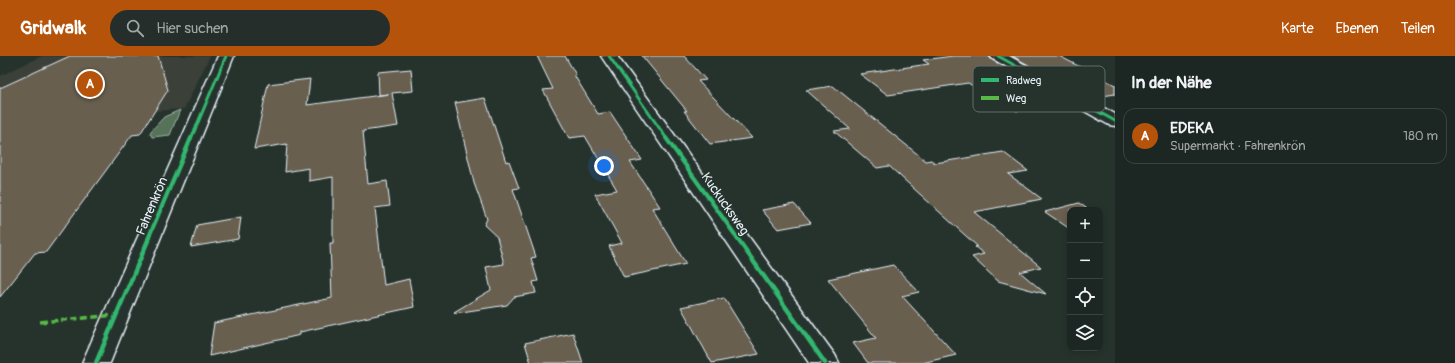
<!DOCTYPE html>
<html lang="de">
<meta charset="utf-8">
<style>
:root{--surface:#1c2622;--page:#252e2a;--text:#f1f3f6;--muted:#a0a5a5;--line:#3a4340;--accent:#b45309}
body{margin:0;font-family:Pangolin,sans-serif;background:var(--page);color:var(--text)}
.controls{position:absolute;right:12px;bottom:12px;display:grid;overflow:hidden;border-radius:8px;box-shadow:0 2px 6px #0003}
.controls button{width:36px;height:36px;display:grid;place-items:center;padding:0;border:0;border-bottom:1px solid var(--line);background:var(--surface);color:var(--text);font:20px sans-serif}
.you{position:absolute;left:604px;top:110px;width:14px;height:14px;margin:-10px;border:3px solid #fff;border-radius:50%;background:#1a73e8;box-shadow:0 0 0 6px #1a73e833}
.badge{display:grid;place-items:center;width:26px;height:26px;border-radius:50%;background:var(--accent);color:#fff;font-size:13px;font-weight:700}
.pin{position:absolute;translate:-50% -50%;border:2px solid #fff;box-shadow:0 1px 4px #0006}
.list{margin:0;padding:0;list-style:none}
h2{display:flex;justify-content:space-between;align-items:center;height:52px;margin:0;padding:0 16px;font-size:17px}
h2 small{font-size:13px;font-weight:400;color:var(--muted)}
.list li{display:grid;grid-template-columns:26px 1fr auto;gap:12px;align-items:center;box-sizing:border-box;height:56px;margin:0 8px 8px;padding:0 8px;border:1px solid var(--line);border-radius:12px}
.list b{display:block;font-size:15px;white-space:nowrap}
.list p{margin:0;font-size:13px;white-space:nowrap;color:var(--muted)}
.list em{font-size:13px;font-style:normal;color:var(--muted)}
.icon{flex:none;width:22px;height:22px;fill:none;stroke:currentColor;stroke-width:2;stroke-linecap:round;stroke-linejoin:round}
.map{position:relative;flex:none;width:1115px;height:307px;overflow:hidden}
header{display:flex;align-items:center;gap:24px;box-sizing:border-box;height:56px;padding:0 20px;background:var(--accent);color:#fff}
header strong{font-size:19px}
nav{display:flex;gap:22px;margin-inline-start:auto;font-size:14px}
.search{width:280px;height:36px;background:var(--page);display:flex;align-items:center;gap:10px;box-sizing:border-box;padding:0 14px;border-radius:22px;color:var(--muted);font-size:15px}
main{display:flex}
aside{flex:1;background:var(--surface)}
.map>svg:first-child{display:block}
.built{fill:#3a4038}
.green{fill:#567258;stroke:#9fb2a8}
.building{fill:#675e50;stroke:#e8f1f8}
.lines{fill:none;stroke-linecap:round;stroke-linejoin:round}
.minor-casing{stroke:#e8f1f8;stroke-width:3}
.minor{fill:#26332d;fill-rule:evenodd}
.quiet{stroke:#58b947;stroke-width:3.5;stroke-dasharray:7 3.5;stroke-linecap:butt}
.cycleway-far2-casing{stroke:#26332d;stroke-width:5}
.cycleway-far1-casing{stroke:#26332d;stroke-width:6}
.cycleway-casing{stroke:#26332d;stroke-width:7}
.cycleway-far2{stroke:#33b770;stroke-width:3}
.cycleway-far1{stroke:#33b770;stroke-width:4}
.cycleway{stroke:#33b770;stroke-width:4.5}
.labels{text-anchor:middle;dominant-baseline:central;stroke-width:3;stroke-linejoin:round;paint-order:stroke}
.street-label{font-size:13px;fill:#e8f1f8;stroke:#26332d}
.key{fill:#26332d;stroke:#606c6a;stroke-width:1}
.key-label{font-size:11px;fill:#e8f1f8}
</style>
<header>
<strong>Gridwalk</strong>
<div class="search"><svg class="icon" aria-label="search" viewBox="0 0 24 24"><circle cx="10" cy="10" r="6"/><path d="M15 15l6 6"/></svg>Hier suchen</div>
<nav><a>Karte</a><a>Ebenen</a><a>Teilen</a></nav>
</header>
<main>
<div class="map">
<svg width="1115" height="307" viewBox="0 0 1115 307">
<rect width="100%" height="100%" fill="#26332d"/>
<filter id="ink" filterUnits="userSpaceOnUse"><feTurbulence type="fractalNoise" baseFrequency=".025" numOctaves="2"/><feDisplacementMap in="SourceGraphic" scale="8" xChannelSelector="R" yChannelSelector="G"/><feConvolveMatrix kernelMatrix="1 2 1 2 8 2 1 2 1" color-interpolation-filters="sRGB"/></filter>
<g filter="url(#ink)">
<path class="built" d="M 42,0 L 210,0 L 184,53 L 10,64 L 0,61 L 0,20 Z"/>
<path class="green" d="M 180,54 L 170,79 L 152,81 L 150,77 L 151,75 L 164,61 Z"/>
<path class="building" d="M 70,0 L 158,0 L 168,34 L 140,78 L 132,79 L 46,196 L 35,197 L 0,241 L 0,32 Z
M 537,0 L 565,0 L 576,19 L 574,19 L 598,58 L 610,56 L 642,104 L 630,106 L 660,151 L 652,152 L 686,208 L 624,221 L 609,190 L 622,187 L 595,138 L 617,134 L 585,80 L 569,82 L 543,34 L 553,33 Z
M 642,0 L 684,0 L 706,24 L 698,25 L 752,82 L 710,88 L 684,55 L 687,55 Z
M 953,0 L 988,0 L 992,4 L 1066,47 L 1017,55 L 968,27 L 888,39 L 860,18 L 929,8 L 923,4 Z
M 1012,0 L 1059,0 L 1115,29 L 1115,38 L 1090,42 Z
M 411,13 L 413,35 L 392,37 L 398,70 L 363,75 L 368,128 L 387,125 L 390,150 L 375,152 L 384,229 L 409,223 L 414,251 L 300,276 L 300,279 L 209,300 L 214,267 L 332,242 L 330,187 L 333,187 L 333,121 L 309,125 L 309,112 L 285,116 L 287,88 L 254,93 L 268,28 L 310,23 L 307,49 L 389,38 L 379,39 L 378,16 Z
M 833,30 L 926,105 L 931,104 L 935,107 L 1003,96 L 1028,115 L 1008,118 L 1042,143 L 974,156 L 1041,211 L 1020,216 L 1046,238 L 998,225 L 972,201 L 984,198 L 975,191 L 977,190 L 889,110 L 877,112 L 834,75 L 850,73 L 806,34 Z
M 485,42 L 506,106 L 509,105 L 519,132 L 513,133 L 536,201 L 531,202 L 538,225 L 533,226 L 536,237 L 514,241 L 507,249 L 455,257 L 454,256 L 491,234 L 486,211 L 504,208 L 497,181 L 484,169 L 487,163 L 474,127 L 455,47 Z
M 1079,147 L 1089,154 L 1070,154 L 1070,173 L 1045,156 Z
M 794,148 L 811,167 L 778,173 L 762,154 Z
M 241,161 L 238,183 L 191,191 L 197,169 Z
M 893,209 L 919,236 L 902,240 L 956,299 L 922,307 L 868,307 L 853,287 L 876,282 L 828,223 Z
M 724,242 L 759,298 L 712,307 L 681,251 Z
M 573,277 L 583,307 L 531,307 L 525,287 Z"/>
<g class="lines">
<g class="minor-casing">
<path id="minor" d="M 218,0 L 234,0 L 110,307 L 82,307 Z
M 601,0 L 617,0 L 835,299 L 839,307 L 809,307 Z
M 990,0 L 1009,0 L 1115,58 L 1115,70 L 1109,69 L 993,3 Z"/>
</g>
<use href="#minor" class="minor"/>
<path class="quiet" d="M 40,266 L 116,259"/>
<g class="cycleway-far2-casing">
<path id="cycleway-far2" d="M 609,0 L 667,83
M 998,0 L 1115,65
M 191,83 L 226,0"/>
</g>
<g class="cycleway-far1-casing">
<path id="cycleway-far1" d="M 666,82 L 738,183
M 148,183 L 191,82"/>
</g>
<g class="cycleway-casing">
<path id="cycleway" d="M 737,182 L 825,307
M 96,307 L 149,182"/>
</g>
<use href="#cycleway-far2" class="cycleway-far2"/>
<use href="#cycleway-far1" class="cycleway-far1"/>
<use href="#cycleway" class="cycleway"/>
</g>
</g>
<g class="labels">
<g class="street-label">
<text transform="translate(725 148) rotate(55)">Kuckucksweg</text>
<text transform="translate(152 150) rotate(-67)">Fahrenkrön</text>
</g>
</g>
<rect x="973" y="10" width="132" height="46" rx="6" class="key"/>
<rect x="981" y="22" width="18" height="4" fill="#33b770"/>
<rect x="981" y="40" width="18" height="4" fill="#58b947"/>
<g class="key-label">
<text x="1006" y="28">Radweg</text>
<text x="1006" y="46">Weg</text>
</g>
</svg>
<div class="controls">
<button>+</button>
<button>−</button>
<button><svg class="icon" aria-label="locate" viewBox="0 0 24 24"><circle cx="12" cy="12" r="6"/><path d="M12 2v4M12 18v4M2 12h4M18 12h4"/></svg></button>
<button><svg class="icon" aria-label="layers" viewBox="0 0 24 24"><path d="M12 4l9 5-9 5-9-5zM3 14l9 5 9-5"/></svg></button>
</div>
<div class="you"></div>
<div class="pin badge" style="left:90px;top:28px">A</div>
</div>
<aside>
<h2>In der Nähe<small></small></h2>
<ul class="list">
<li><span class="badge">A</span><div><b>EDEKA</b><p>Supermarkt · Fahrenkrön</p></div><em>180 m</em></li>
</ul>
</aside>
</main>
